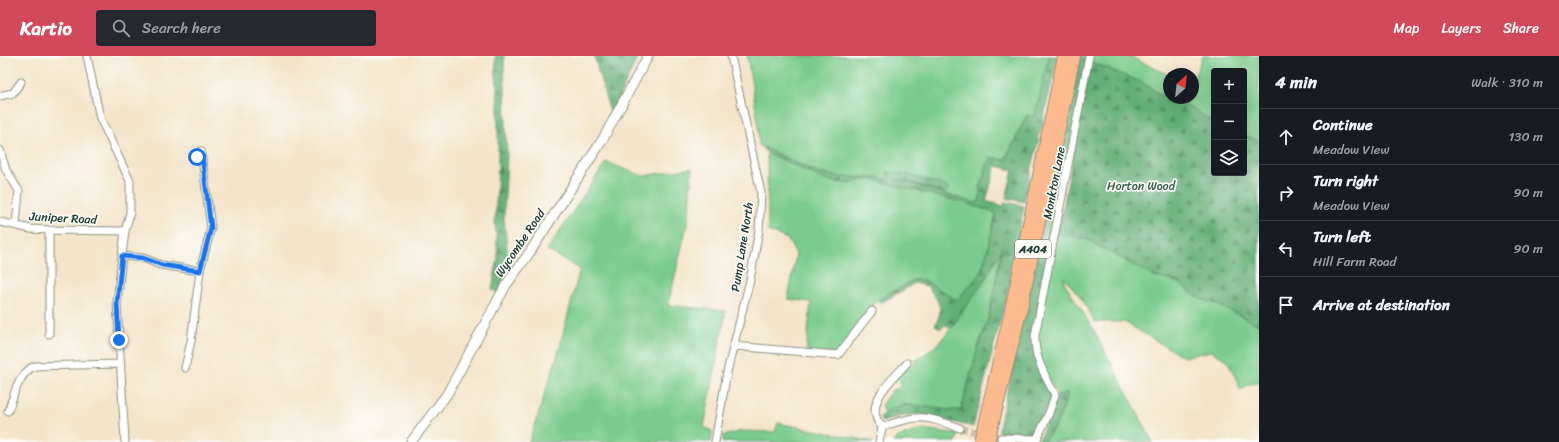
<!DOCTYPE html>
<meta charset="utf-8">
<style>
:root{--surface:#171b24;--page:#242831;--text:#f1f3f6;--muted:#9ea1a6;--line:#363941;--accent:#d1495b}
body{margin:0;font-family:Sriracha,sans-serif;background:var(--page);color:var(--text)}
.controls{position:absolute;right:12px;top:12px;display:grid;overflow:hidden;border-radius:4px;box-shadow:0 4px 16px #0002}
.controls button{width:36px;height:36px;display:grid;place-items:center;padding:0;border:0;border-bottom:1px solid var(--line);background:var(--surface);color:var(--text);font:20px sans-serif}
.compass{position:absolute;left:1163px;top:12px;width:36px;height:36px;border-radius:50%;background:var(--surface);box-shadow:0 4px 16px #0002;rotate:27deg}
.stop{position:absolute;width:12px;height:12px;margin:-9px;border:3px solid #1a73e8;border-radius:50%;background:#fff}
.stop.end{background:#1a73e8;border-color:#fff;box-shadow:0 1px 4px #0008}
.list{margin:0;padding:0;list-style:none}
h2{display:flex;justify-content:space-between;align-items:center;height:52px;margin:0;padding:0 16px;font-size:17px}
h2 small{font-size:13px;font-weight:400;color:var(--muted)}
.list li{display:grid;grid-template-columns:26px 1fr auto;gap:12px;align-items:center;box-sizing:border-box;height:56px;padding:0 16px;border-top:1px solid var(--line)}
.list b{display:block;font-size:15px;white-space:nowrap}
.list p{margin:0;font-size:13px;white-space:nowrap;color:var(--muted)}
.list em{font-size:13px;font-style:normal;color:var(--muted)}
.icon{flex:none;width:22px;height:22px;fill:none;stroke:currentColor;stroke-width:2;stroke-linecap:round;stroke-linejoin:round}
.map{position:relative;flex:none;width:1259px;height:386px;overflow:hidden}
header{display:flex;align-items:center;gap:24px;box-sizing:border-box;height:56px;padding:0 20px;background:var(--accent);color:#fff}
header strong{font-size:19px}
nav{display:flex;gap:22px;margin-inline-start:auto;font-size:14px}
.search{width:280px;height:36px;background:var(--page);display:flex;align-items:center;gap:10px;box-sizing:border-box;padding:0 14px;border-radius:4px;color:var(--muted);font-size:15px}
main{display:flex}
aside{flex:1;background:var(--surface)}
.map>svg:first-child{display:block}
.green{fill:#7acb8d;stroke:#4c8460}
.forest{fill:url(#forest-firs);stroke:#417656}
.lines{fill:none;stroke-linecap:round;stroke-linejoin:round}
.minor-tunnel{stroke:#c9c3ac;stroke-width:7;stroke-dasharray:7 3.5;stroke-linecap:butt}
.minor-casing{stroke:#8a907f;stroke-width:9}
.tertiary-casing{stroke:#8a907f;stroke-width:11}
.trunk-casing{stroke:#8a907f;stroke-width:14}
.minor{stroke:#fff;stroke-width:7}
.tertiary{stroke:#fff;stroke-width:9}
.trunk{stroke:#fcba8e;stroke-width:12}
.route{stroke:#1a73e8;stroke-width:5}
.labels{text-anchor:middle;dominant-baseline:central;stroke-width:3.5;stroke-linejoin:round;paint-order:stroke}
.shield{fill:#fdfcf7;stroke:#62766e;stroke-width:1}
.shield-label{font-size:11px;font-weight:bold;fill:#1f3d34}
.street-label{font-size:12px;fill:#1f3d34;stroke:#fdfcf7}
.park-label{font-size:12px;fill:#36604a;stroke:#fdfcf7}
</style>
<header>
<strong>Kartio</strong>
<div class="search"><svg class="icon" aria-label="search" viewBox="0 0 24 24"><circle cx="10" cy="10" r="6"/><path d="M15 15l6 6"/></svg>Search here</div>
<nav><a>Map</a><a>Layers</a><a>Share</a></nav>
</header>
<main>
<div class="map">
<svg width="1259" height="386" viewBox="0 0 1259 386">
<defs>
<pattern id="forest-firs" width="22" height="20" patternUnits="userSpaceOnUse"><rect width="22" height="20" fill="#63af78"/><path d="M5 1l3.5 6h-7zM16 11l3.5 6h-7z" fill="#519063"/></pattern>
</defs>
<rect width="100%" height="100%" fill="#fdfcf7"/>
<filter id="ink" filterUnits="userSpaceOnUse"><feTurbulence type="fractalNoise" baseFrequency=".025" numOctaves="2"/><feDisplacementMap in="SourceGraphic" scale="8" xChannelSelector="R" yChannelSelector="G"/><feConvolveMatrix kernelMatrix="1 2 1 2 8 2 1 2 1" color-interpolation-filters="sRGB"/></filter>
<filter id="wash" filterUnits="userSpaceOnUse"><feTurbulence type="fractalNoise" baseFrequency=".012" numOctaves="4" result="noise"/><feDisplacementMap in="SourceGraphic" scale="16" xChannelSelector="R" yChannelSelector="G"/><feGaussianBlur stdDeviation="0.9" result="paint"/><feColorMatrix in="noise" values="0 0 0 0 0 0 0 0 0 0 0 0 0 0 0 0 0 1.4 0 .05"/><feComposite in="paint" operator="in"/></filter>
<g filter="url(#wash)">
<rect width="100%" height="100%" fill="#f4e4ca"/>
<path class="green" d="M 747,0 L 1049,0 L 1035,60 L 1027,60 L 1005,104 L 990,101 L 980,133 L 980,144 L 975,150 L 996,157 L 987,196 L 980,218 L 956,245 L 925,224 L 913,224 L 878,244 L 836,297 L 806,297 L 811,246 L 788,243 L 796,198 L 787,183 L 768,175 L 767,97 L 759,89 L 758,66 Z
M 1094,0 L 1129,0 L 1169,19 L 1169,41 L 1159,38 L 1141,26 L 1091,6 Z
M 1203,0 L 1259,0 L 1259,85 L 1244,79 L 1244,15 L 1214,15 L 1214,67 L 1181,45 L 1172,42 L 1193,42 L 1193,23 Z
M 606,106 L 643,120 L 692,112 L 688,165 L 668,249 L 726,255 L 704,371 L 712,375 L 711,386 L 529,386 L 557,301 L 580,213 L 547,194 Z
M 1058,178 L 1086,183 L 1155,221 L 1178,226 L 1198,242 L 1216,248 L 1259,269 L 1259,327 L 1249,328 L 1241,334 L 1227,304 L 1211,295 L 1184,301 L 1124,266 L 1095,266 L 1081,242 L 1064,221 L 1064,226 L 1092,271 L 1153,386 L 1043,386 C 1057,371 1063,356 1067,337 L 1057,339 L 1042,308 L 1036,288 Z
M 1002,190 L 988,264 L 978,291 L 961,354 L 950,355 L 903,348 L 884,357 L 881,349 L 893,333 L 896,334 L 902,328 L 898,323 L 915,305 L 936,290 L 951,272 L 988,219 Z
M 778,367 L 874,386 L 723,386 L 723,380 L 741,375 L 775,376 Z
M 923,373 L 958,378 L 956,386 L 893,386 L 898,381 Z"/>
<path class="forest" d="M 495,0 L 504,0 L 507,99 L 504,161 L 508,202 L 506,221 L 498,238 L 492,233 L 498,201 L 495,165 L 498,113 L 498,51 Z
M 594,0 L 638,0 L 615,50 L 610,56 Z
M 1049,0 L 1058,0 L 1024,146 L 1006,142 L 1013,114 L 996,110 L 986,145 L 1004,150 L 1005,146 L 1024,150 L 1012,219 L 973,371 L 919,358 L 907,359 L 881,366 L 880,361 C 900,338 935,356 961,354 L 978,291 L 988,264 L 1002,192 L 988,219 L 951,272 L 945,269 L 941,273 L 935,269 C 945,251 938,245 927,230 L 915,227 L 881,247 L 878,244 L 913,224 L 924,224 L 957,244 L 980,218 L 987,196 L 996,157 L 962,146 L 869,123 L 845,127 L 828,125 L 767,97 L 763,91 L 818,117 L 843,121 L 871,121 L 901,125 L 976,147 L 980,144 L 980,133 L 990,101 L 1005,104 L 1027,59 L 1035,60 Z
M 1079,0 L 1087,0 L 1033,279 C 1032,305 1041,316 1052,339 L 1035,380 L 998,376 L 1061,91 Z
M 1091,6 L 1141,26 L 1159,38 L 1181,45 L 1214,67 L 1214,117 L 1244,117 L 1244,79 L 1259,85 L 1259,269 L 1216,248 L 1198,242 L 1178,226 L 1155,221 L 1086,183 L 1058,178 Z
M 888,116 L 910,119 L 946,130 L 950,133 L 943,136 L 887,120 Z
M 1068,336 C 1063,356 1057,371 1043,386 L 1009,386 L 1039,384 L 1057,339 Z"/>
</g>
<g filter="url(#ink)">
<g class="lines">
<path class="minor-tunnel" d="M 960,372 L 1001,382"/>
<g class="minor-casing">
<path id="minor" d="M 87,0 L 100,62 L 130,125 L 130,157 L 125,175 L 122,200 L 117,247 L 125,386
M 0,40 L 13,37 L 21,26
M 0,94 L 6,114 L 19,135 L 16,169
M 0,166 L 31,173 L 49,174 L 125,175
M 122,200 L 143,202 L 161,209 L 200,215
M 49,278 L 49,174
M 733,290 L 838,299 L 872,255
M 185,312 L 191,285 L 200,215 L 211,172 L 201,95
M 8,355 C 14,339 18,319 34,310 L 120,308
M 882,371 C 919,358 923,359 960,372
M 882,371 C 861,348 893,323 907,307
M 1001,382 L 1037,383 L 1049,357 L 1055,339 C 1045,319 1034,302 1035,280 L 1089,0
M 715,386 L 727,316 L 750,224 L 759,174 L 761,137 L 731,0
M 879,386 L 882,371"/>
</g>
<g class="tertiary-casing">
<path id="tertiary" d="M 411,386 L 447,338 L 506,229 L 530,196 L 603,83 L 648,0"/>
</g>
<g class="trunk-casing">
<path id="trunk" d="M 980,386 L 1010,259 L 1064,0
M 988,386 L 1020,257 L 1074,0"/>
</g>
<use href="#minor" class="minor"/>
<use href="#tertiary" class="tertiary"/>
<use href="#trunk" class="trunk"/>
</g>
</g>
<g class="lines" filter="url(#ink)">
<path class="route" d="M 119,284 L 117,247 L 122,200 L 143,202 L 162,209 L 200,215 L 211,172 L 202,100 L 197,101"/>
</g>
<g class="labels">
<rect class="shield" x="1015" y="184" width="36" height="18" rx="3"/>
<g class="shield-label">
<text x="1033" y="193">A404</text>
</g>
<g class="street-label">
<text transform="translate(1054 127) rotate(-79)">Monkton Lane</text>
<text transform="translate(63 162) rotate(3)">Juniper Road</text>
<text transform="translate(520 187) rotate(-56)">Wycombe Road</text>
<text transform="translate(742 191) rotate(-81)">Pump Lane North</text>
</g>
<g class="park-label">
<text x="1141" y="130">Horton Wood</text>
</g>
</g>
</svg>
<div class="controls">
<button>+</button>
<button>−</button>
<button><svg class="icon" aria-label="layers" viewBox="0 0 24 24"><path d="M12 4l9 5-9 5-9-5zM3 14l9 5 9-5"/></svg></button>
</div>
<svg class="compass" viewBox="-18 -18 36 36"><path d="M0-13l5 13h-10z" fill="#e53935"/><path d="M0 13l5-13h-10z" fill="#9ea1a6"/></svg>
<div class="stop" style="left:197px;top:101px"></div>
<div class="stop end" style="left:119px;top:284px"></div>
</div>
<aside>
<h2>4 min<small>Walk · 310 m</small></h2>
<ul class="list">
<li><svg class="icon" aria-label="ahead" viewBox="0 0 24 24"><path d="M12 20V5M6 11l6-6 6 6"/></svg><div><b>Continue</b><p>Meadow View</p></div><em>130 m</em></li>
<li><svg class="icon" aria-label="right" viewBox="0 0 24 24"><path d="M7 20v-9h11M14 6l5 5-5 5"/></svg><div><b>Turn right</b><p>Meadow View</p></div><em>90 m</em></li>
<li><svg class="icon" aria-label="left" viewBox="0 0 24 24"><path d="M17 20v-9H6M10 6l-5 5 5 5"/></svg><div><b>Turn left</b><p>Hill Farm Road</p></div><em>90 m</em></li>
<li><svg class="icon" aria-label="arrive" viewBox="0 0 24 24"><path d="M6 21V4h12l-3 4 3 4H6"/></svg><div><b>Arrive at destination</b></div></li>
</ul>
</aside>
</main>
